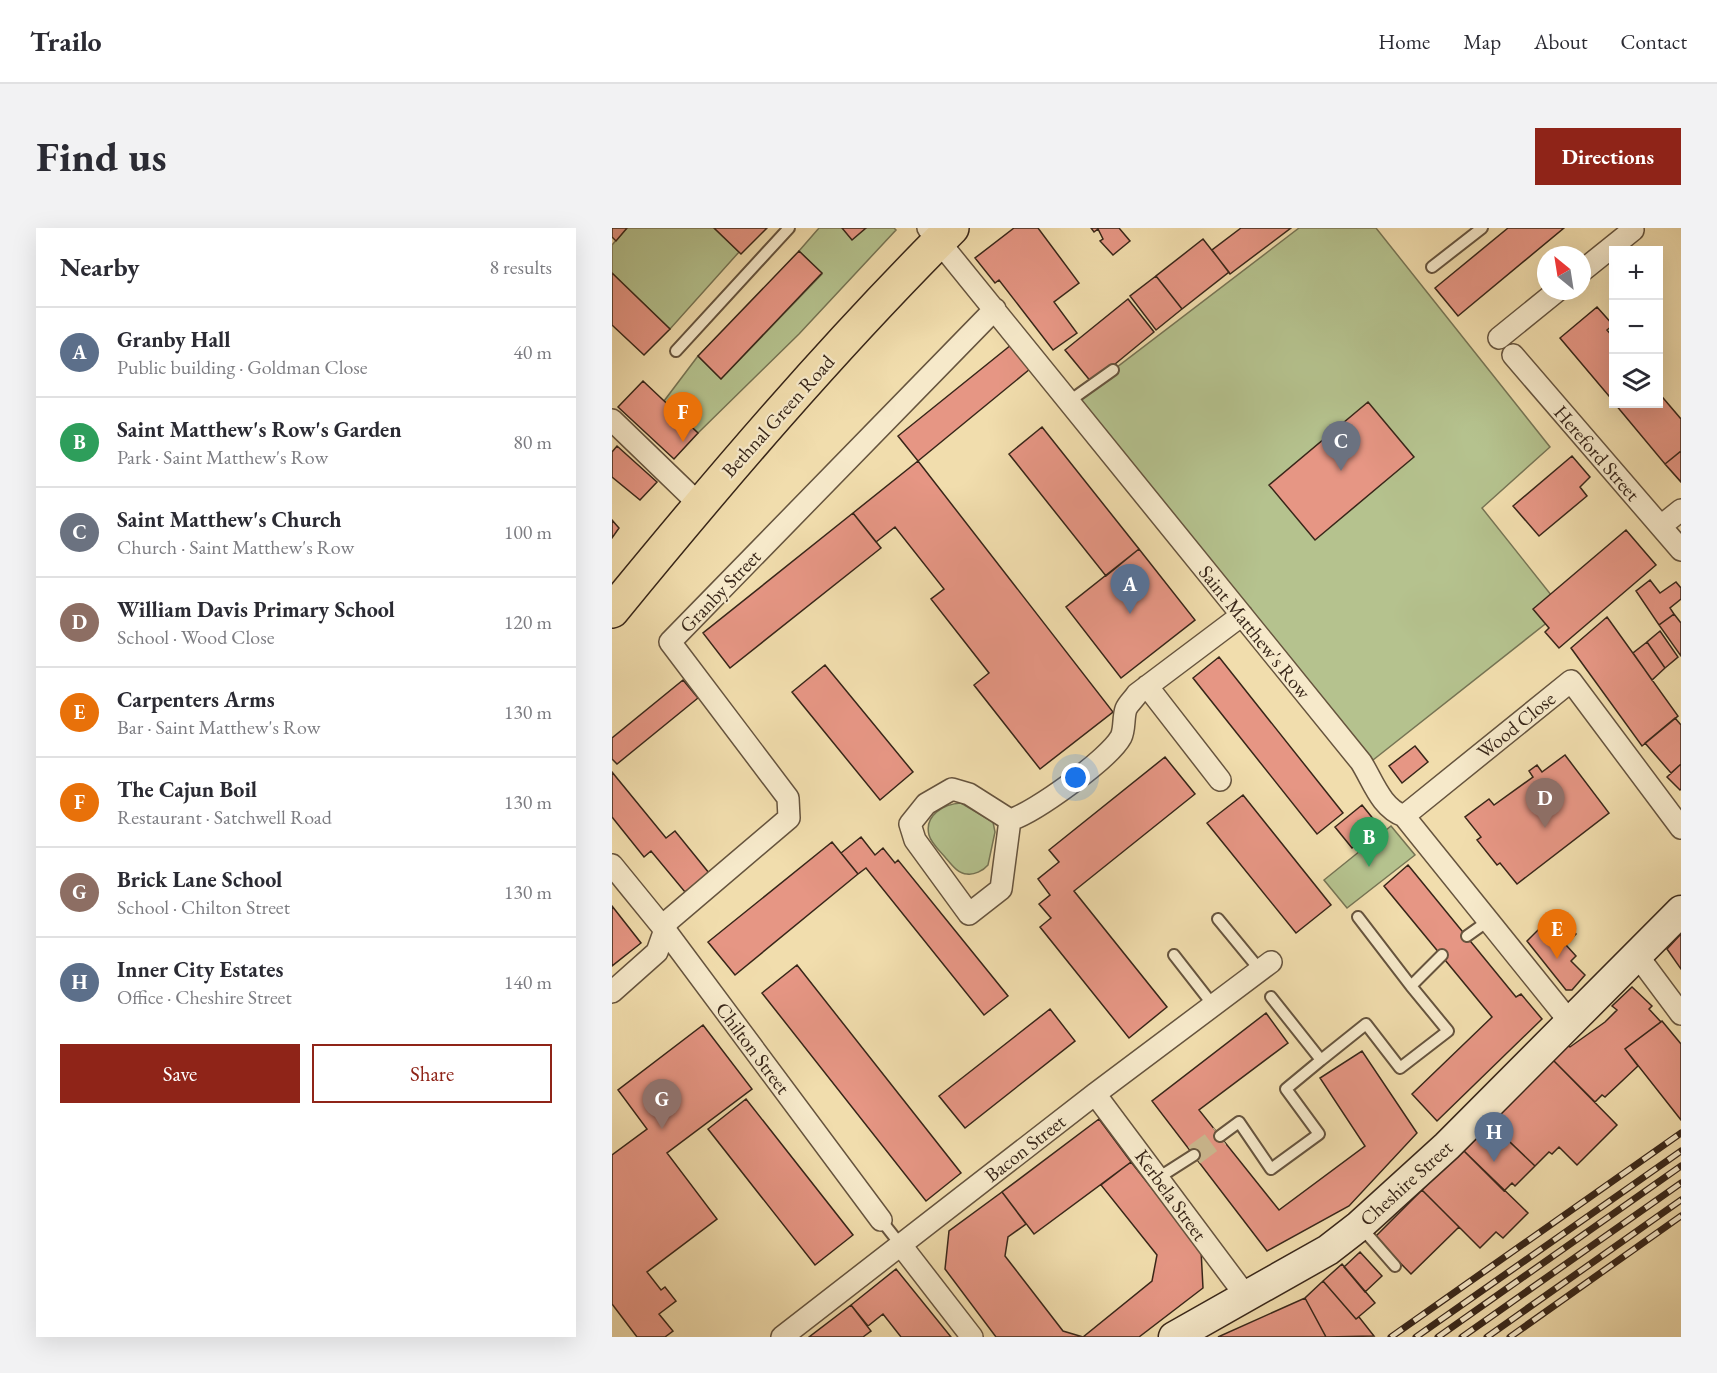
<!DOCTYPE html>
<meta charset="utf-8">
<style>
:root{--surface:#fff;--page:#f2f2f3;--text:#2b2b33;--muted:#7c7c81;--line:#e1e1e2;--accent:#8f2418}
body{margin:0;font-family:"EB Garamond",serif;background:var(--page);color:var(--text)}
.controls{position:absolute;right:18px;top:18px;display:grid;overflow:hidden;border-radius:0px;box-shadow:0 6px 24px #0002}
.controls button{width:54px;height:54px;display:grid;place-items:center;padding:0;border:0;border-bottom:2px solid var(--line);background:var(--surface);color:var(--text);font:30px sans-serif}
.compass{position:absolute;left:925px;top:18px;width:54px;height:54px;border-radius:50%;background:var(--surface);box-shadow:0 6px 24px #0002;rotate:330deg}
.you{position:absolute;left:464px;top:550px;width:21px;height:21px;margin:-15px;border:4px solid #fff;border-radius:50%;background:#1a73e8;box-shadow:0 0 0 9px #1a73e833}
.badge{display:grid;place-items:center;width:39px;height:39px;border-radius:50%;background:var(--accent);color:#fff;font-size:20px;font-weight:700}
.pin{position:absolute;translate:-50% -50px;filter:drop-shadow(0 2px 3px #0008)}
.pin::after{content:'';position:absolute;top:32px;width:21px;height:18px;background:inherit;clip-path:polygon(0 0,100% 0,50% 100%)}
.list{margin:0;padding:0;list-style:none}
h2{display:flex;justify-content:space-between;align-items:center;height:78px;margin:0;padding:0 24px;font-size:26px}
h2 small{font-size:20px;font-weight:400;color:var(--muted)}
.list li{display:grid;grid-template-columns:39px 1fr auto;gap:18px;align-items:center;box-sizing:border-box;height:90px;padding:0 24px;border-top:2px solid var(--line)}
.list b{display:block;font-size:22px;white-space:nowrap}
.list p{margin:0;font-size:20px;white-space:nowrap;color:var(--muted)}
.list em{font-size:20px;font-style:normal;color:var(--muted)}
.actions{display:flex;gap:12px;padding:18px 24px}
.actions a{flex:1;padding:14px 0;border:2px solid var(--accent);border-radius:0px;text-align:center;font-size:21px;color:var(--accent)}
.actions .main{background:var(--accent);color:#fff}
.icon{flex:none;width:33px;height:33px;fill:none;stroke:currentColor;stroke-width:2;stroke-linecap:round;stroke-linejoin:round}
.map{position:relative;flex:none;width:1069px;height:1109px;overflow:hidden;border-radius:0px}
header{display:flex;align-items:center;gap:36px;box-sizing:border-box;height:84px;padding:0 30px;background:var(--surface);border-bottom:2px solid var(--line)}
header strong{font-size:28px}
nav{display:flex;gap:33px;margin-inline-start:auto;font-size:21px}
.intro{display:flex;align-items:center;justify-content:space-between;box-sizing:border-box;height:144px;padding:0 36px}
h1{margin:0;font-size:42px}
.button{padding:15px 27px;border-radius:0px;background:var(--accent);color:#fff;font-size:21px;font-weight:700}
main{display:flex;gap:36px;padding:0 36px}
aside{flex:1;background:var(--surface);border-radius:0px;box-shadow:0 6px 24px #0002}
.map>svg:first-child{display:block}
.green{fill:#b5c28e;stroke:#767454;stroke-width:1.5}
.building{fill:#e69684;stroke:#382619;stroke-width:1.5}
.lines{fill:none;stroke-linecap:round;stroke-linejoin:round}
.minor-tunnel{stroke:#ccb88f;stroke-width:21;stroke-dasharray:21 10;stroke-linecap:butt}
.service-casing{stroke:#66543e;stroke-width:14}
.minor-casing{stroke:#66543e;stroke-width:24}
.secondary-casing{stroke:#382619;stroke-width:33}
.primary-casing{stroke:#382619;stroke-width:36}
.service{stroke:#f6e9ca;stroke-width:10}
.minor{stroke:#f6e9ca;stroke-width:21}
.secondary{stroke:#f6e9ca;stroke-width:30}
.primary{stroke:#f1ddad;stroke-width:33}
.rail-casing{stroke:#382619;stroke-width:7}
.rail{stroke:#f6e9ca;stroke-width:4.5;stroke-dasharray:14;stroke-linecap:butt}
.labels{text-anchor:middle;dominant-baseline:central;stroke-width:4.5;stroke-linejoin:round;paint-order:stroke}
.street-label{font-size:20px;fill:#382619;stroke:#f6e9ca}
</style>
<header>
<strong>Trailo</strong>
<nav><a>Home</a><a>Map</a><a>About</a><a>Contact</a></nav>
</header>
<div class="intro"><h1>Find us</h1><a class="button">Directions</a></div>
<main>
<aside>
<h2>Nearby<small>8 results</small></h2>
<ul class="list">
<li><span class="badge" style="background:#5c6f8a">A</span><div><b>Granby Hall</b><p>Public building · Goldman Close</p></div><em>40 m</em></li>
<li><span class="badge" style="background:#2e9e5b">B</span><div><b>Saint Matthew's Row's Garden</b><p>Park · Saint Matthew's Row</p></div><em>80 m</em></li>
<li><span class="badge" style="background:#6b7280">C</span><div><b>Saint Matthew's Church</b><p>Church · Saint Matthew's Row</p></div><em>100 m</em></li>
<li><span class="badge" style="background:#8d6e63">D</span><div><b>William Davis Primary School</b><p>School · Wood Close</p></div><em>120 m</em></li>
<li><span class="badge" style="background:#e8710a">E</span><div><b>Carpenters Arms</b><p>Bar · Saint Matthew's Row</p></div><em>130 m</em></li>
<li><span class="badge" style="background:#e8710a">F</span><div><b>The Cajun Boil</b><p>Restaurant · Satchwell Road</p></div><em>130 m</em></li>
<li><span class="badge" style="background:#8d6e63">G</span><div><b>Brick Lane School</b><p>School · Chilton Street</p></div><em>130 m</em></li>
<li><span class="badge" style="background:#5c6f8a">H</span><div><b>Inner City Estates</b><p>Office · Cheshire Street</p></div><em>140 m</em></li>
</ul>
<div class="actions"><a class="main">Save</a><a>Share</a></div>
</aside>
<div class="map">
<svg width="1069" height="1109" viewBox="0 0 1069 1109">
<rect width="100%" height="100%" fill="#f1ddad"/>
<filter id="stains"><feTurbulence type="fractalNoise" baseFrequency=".00333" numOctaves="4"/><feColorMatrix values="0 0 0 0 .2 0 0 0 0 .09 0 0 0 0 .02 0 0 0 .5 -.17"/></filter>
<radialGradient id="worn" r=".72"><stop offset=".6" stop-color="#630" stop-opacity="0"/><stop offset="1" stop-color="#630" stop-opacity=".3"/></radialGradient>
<path class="green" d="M 15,0 L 102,0 L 127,24 L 58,101 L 0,45 L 0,17 Z
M 207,0 L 282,0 L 284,2 L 187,106 L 86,205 L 52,173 L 86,128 L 109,151 L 210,46 L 187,23 Z
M 687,0 L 764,0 L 938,219 L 870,280 L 951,382 L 761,532 L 466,169 Z
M 349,575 L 381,594 L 383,604 L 376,637 C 371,643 362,647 355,646 C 346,646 339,636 333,629 C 328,623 319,615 317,607 C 312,587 332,576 349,575 Z
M 779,598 L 803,627 L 735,680 L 712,652 Z"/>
<path class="building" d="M 0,0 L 15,0 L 4,13 L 0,9 Z
M 102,0 L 155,0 L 129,26 Z
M 230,0 L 254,0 L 240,12 Z
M 402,0 L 426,0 L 467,55 L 442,74 L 465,105 L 441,122 L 387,52 L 383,55 L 363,30 Z
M 479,0 L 507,0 L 518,13 L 501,27 L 488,13 L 491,11 L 486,1 L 482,4 Z
M 629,0 L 679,0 L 618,46 L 600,22 Z
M 896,0 L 952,0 L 846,88 L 823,60 Z
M 591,11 L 617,44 L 570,81 L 544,48 Z
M 187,23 L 210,45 L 109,151 L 86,128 Z
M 0,45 L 58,101 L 32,127 L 0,97 Z
M 544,48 L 570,81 L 544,102 L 518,68 Z
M 516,71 L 542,104 L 480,155 L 453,122 Z
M 985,79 L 1001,97 L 995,102 L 1002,110 L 1002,174 L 948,110 Z
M 399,117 L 418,141 L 306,233 L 286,208 Z
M 31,153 L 86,205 L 62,231 L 6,179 Z
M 1046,164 L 1069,191 L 1069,223 L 1053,236 L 1003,176 L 1046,176 Z
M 756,174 L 802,229 L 703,312 L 657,257 Z
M 430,199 L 527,321 L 494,348 L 397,226 Z
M 5,218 L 45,254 L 28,272 L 0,249 L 0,224 Z
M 1069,223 L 1069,254 L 1053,236 Z
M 960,228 L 978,249 L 968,259 L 975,268 L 927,308 L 901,278 Z
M 306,233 L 501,484 L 428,541 L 362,457 L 377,445 L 319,371 L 332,361 L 283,299 L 264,314 L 241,285 Z
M 241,285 L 269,320 L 118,440 L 91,405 Z
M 0,292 L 7,300 L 0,310 Z
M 1014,302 L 1044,337 L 947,420 L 933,404 L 937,400 L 921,381 Z
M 527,321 L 583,392 L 509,450 L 454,379 Z
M 1038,352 L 1048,365 L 1064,354 L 1069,360 L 1069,371 L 1058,380 L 1062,386 L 1047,397 L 1024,363 Z
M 1062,386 L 1069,395 L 1069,428 L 1047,397 Z
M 995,389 L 1066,488 L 1030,518 L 959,420 Z
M 1048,403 L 1066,429 L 1053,440 L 1035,414 Z
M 1035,414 L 1053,440 L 1040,452 L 1021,425 Z
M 607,429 L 731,585 L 705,606 L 581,450 Z
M 213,437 L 301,544 L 268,572 L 180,464 Z
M 71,452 L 86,470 L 5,536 L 0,531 L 0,510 Z
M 1063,490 L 1069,497 L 1069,536 L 1059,545 L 1033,515 Z
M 803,518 L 816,534 L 790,555 L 777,538 Z
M 953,527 L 997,585 L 905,656 L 888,635 L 885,637 L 865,612 L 869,609 L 853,589 L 877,571 L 882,577 L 921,549 L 917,543 L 925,537 L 930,544 Z
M 553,529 L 583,566 L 462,663 L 555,779 L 517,810 L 428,699 L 439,690 L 427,676 L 438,667 L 426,651 L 447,634 L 437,622 Z
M 1069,536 L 1069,561 L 1068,562 L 1055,549 Z
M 0,544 L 54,610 L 63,603 L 97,645 L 73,664 L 39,623 L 32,629 L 0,589 Z
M 631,567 L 719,677 L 684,705 L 595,595 Z
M 750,577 L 767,598 L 740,620 L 723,599 Z
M 249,609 L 263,627 L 271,620 L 283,635 L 286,632 L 396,768 L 372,787 L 254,640 L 246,646 L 229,625 Z
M 220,614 L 246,646 L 123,747 L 96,714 Z
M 796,637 L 904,769 L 909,766 L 930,791 L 825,893 L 800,866 L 880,789 L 772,658 Z
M 0,678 L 29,715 L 0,738 Z
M 955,695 L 964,706 L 954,717 L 964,728 L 959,733 L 973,747 L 960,762 L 954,762 L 915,713 L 932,696 L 942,707 Z
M 1069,706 L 1069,741 L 1055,721 Z
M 185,737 L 349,945 L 314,973 L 150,765 Z
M 1020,759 L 1040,778 L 1037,781 L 1049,794 L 1013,821 L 1026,838 L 993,869 L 990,867 L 983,874 L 941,832 L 956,818 L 958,819 L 993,794 L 1005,782 L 1000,778 Z
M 438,781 L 463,813 L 353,900 L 327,868 Z
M 654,785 L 676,815 L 587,882 L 667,982 L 753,918 L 708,850 L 750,823 L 805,905 L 737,978 L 655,1023 L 540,873 Z
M 1050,793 L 1069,816 L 1069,892 L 1013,821 Z
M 91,797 L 140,861 L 55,925 L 105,991 L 35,1044 L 49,1062 L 53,1059 L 64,1073 L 47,1086 L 61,1103 L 53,1109 L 25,1109 L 0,1076 L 0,927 L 35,901 L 6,862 Z
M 941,832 L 1005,897 L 965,937 L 947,919 L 940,926 L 937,924 L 923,938 L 878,895 Z
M 134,871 L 241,1007 L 203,1037 L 96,901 Z
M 487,891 L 519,934 L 422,1006 L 390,964 Z
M 878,895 L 923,938 L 903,958 L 900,955 L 892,963 L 851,922 Z
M 851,922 L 916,985 L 891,1010 L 884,1004 L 868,1020 L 810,962 Z
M 519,934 L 589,1022 L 591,1060 L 527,1109 L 384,1109 L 333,1041 L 337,1003 L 390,964 L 414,996 L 396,1009 L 393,1028 L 451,1103 L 471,1109 L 540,1053 L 545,1027 L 489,957 Z
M 810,962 L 847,999 L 799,1046 L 763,1009 Z
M 748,1024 L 770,1048 L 753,1064 L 732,1039 Z
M 730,1036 L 763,1075 L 744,1091 L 711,1053 Z
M 284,1041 L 339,1109 L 289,1109 L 271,1086 L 256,1098 L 239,1077 Z
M 711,1053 L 744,1091 L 747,1089 L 762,1108 L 714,1109 L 693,1070 Z
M 693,1070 L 714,1109 L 606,1109 Z
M 239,1077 L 259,1103 L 251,1109 L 197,1109 Z"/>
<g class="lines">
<path class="minor-tunnel" d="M 582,927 L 608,908"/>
<g class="service-casing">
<path id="service" d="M 820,39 L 870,0
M 64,123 L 177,0
M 456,174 L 501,142
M 746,689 L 799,758 L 830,727
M 606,691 L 648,742
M 855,708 L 876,693
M 562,727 L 601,777
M 659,769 L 709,832 L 754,796 L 788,840 L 836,803 L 799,758
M 608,908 L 627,894 L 659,941 L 707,906 L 674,861 L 709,832
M 546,950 L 582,927
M 269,992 L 288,1016
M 748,998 L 783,1038"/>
</g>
<g class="minor-casing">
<path id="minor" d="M 316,0 L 749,534 C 761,553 769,580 792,588 L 958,794
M 970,43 L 1021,2 L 1019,0
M 887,110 L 945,63
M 901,127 L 1069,322
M 0,192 L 88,277
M 1049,298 L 1069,282
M 535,458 L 608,552
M 792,588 L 959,453 L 1069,600
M 398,592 L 389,661 L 357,686 L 303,612 L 298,596 L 314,576 L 340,561 L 357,566 L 398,592 C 422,585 497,531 509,509 C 513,501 511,489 514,481 C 516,476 522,471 525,466 L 630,387
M 0,637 L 53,702 L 269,992
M 1025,727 L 1069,786
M 0,764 L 45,724 L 56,693 L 177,590 L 176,570 L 58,414 L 383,81
M 483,866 L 634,1068
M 288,1016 L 360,1109
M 170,1109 L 483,866 L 659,734"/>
</g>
<g class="secondary-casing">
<path id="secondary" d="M 562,1109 L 716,1022 L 747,998 L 835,918 L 1069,683"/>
</g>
<g class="primary-casing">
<path id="primary" d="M 0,383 C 108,251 219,121 340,0"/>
</g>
<use href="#service" class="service"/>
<use href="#minor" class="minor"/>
<use href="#secondary" class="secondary"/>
<use href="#primary" class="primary"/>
<g class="rail-casing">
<path id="rail" d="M 779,1109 L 1069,905
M 804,1109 L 1069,923
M 826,1109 L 1069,938
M 850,1109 L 1069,955
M 875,1109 L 1069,972
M 898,1109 L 1069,988"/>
</g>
<use href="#rail" class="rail"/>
</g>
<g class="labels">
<g class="street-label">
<text transform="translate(166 188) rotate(-48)">Bethnal Green Road</text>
<text transform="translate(985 225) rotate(49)">Hereford Street</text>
<text transform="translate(108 363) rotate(-46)">Granby Street</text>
<text transform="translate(643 404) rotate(51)">Saint Matthew's Row</text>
<text transform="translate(904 497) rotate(-39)">Wood Close</text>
<text transform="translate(141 820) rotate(53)">Chilton Street</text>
<text transform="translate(413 920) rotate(-38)">Bacon Street</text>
<text transform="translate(794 955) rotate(-42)">Cheshire Street</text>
<text transform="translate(559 967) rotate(54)">Kerbela Street</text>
</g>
</g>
<rect width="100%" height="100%" filter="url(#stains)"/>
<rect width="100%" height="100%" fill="url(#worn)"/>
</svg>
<div class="controls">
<button>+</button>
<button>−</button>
<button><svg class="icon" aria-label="layers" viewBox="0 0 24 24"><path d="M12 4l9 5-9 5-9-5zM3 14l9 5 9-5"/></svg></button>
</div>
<svg class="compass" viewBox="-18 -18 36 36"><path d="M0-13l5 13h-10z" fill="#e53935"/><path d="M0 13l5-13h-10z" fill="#7c7c81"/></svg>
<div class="you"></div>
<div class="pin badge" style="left:518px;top:386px;background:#5c6f8a">A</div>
<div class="pin badge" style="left:757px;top:639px;background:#2e9e5b">B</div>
<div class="pin badge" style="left:729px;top:243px;background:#6b7280">C</div>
<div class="pin badge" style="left:933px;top:600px;background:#8d6e63">D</div>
<div class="pin badge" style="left:945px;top:731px;background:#e8710a">E</div>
<div class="pin badge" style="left:71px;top:214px;background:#e8710a">F</div>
<div class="pin badge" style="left:50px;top:901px;background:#8d6e63">G</div>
<div class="pin badge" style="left:882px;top:934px;background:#5c6f8a">H</div>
</div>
</main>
